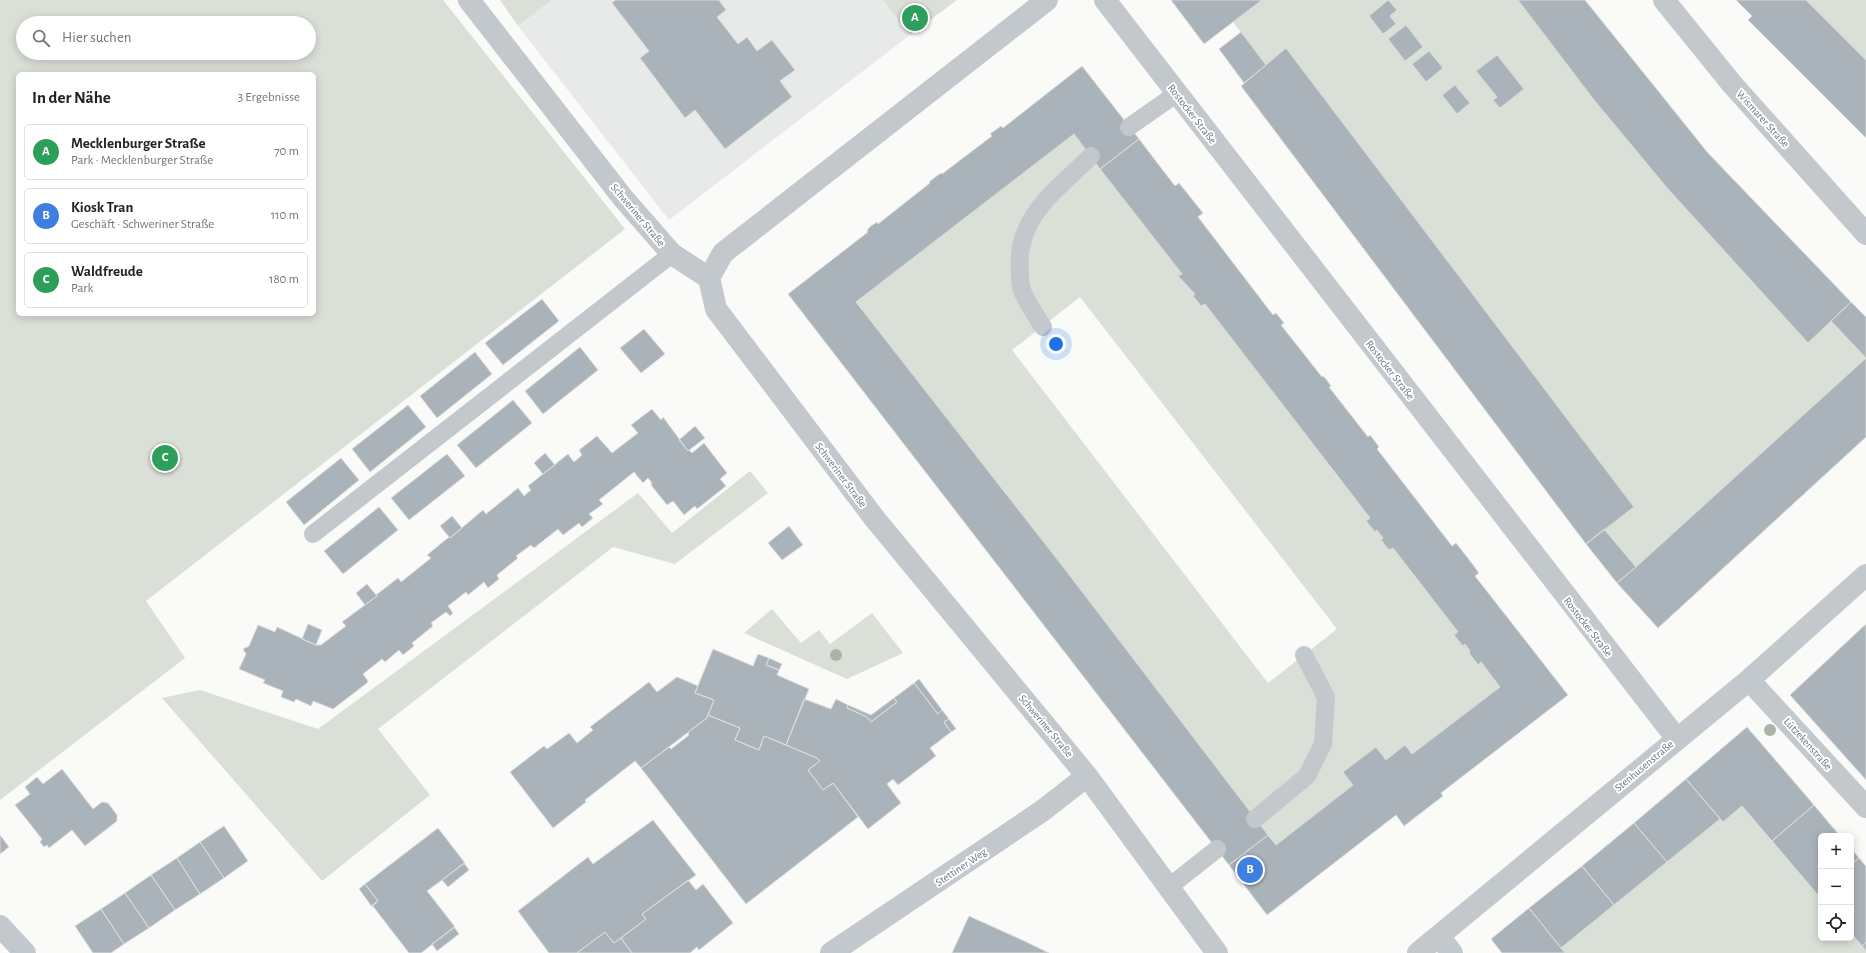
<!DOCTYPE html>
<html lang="de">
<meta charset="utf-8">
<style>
:root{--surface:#fff;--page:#f6f6f6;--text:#222;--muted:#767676;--line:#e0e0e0;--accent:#0b8043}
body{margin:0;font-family:"Alegreya Sans",sans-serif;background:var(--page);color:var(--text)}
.controls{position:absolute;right:12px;bottom:12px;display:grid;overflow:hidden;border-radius:6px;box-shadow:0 2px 10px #0003}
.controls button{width:36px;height:36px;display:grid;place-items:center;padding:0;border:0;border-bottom:1px solid var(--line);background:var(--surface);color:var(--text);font:20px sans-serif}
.you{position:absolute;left:1056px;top:344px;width:14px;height:14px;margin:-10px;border:3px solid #fff;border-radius:50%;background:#1a73e8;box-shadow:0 0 0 6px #1a73e833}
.badge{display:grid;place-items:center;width:26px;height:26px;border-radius:50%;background:var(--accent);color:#fff;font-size:13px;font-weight:700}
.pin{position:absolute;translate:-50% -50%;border:2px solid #fff;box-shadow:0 1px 4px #0006}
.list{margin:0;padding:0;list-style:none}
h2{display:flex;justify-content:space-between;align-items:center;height:52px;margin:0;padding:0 16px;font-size:17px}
h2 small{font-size:13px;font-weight:400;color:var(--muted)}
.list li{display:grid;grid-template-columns:26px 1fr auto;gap:12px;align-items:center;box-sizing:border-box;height:56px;margin:0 8px 8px;padding:0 8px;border:1px solid var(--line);border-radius:6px}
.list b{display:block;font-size:15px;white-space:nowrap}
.list p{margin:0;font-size:13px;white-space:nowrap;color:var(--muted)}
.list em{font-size:13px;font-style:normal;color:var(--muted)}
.icon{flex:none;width:22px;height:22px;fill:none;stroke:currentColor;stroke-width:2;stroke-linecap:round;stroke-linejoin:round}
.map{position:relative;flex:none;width:1866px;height:953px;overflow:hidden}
.search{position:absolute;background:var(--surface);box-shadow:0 2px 10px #0003;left:16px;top:16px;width:300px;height:44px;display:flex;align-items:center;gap:10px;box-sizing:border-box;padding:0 14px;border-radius:22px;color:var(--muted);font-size:15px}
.panel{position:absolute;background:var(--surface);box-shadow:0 2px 10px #0003;left:16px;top:72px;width:300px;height:244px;border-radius:6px}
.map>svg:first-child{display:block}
.built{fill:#e8e9e9}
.green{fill:#dadfd7;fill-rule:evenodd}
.building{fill:#aab3b9;stroke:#dcdcda}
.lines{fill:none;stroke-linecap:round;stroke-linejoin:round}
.service{stroke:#c3c8cc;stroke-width:18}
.minor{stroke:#c3c8cc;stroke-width:22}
.tree{fill:#aab4a7}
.labels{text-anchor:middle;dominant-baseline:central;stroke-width:4;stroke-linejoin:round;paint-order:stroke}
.street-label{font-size:11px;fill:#657683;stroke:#fff}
</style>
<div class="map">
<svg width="1866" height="953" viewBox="0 0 1866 953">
<rect width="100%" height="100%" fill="#fafaf8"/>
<path class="built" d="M 552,0 L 883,0 L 910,35 L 669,220 L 518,26 Z"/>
<path class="green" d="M 0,0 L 443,0 L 625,229 L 146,601 L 185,658 L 0,800 ZM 23,23 L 309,23 L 309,53 L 23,53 ZM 18,74 L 314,74 L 314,314 L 18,314 Z
M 500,0 L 552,0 L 518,26 Z
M 883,0 L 957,0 L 910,35 Z
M 1262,0 L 1518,0 L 1594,100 L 1668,189 L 1808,343 L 1831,321 L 1866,358 L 1636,567 L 1604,529 L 1634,507 L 1286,49 L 1266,65 L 1233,22 Z
M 1806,0 L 1866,0 L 1866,60 Z
M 1074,134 L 1182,274 L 1178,276 L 1195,294 L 1193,296 L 1201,306 L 1205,304 L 1370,518 L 1367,521 L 1375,532 L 1377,530 L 1383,538 L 1381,540 L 1389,550 L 1393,548 L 1458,632 L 1470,651 L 1469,653 L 1477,665 L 1481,662 L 1500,687 L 1412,754 L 1405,746 L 1386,760 L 1376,747 L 1353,785 L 1276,845 L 856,302 ZM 1080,297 L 1337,629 L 1268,683 L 1012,350 Z
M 750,471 L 768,493 L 675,564 L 613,547 L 378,729 L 430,795 L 322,881 L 162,698 L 200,690 L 318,729 L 638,493 L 672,533 Z
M 772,609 L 801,643 L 819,630 L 830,644 L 872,613 L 903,653 L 847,679 L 744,633 Z
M 1742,806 L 1821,899 L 1821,938 L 1851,938 L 1851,933 L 1866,951 L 1866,953 L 1565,953 L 1561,948 L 1720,819 L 1723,822 Z"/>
<path class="building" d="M 615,0 L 719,0 L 726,10 L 717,17 L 738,44 L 747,37 L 757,51 L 772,40 L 795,70 L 780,81 L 792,97 L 725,149 L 695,110 L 685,118 L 640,58 L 649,51 L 612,3 Z
M 1171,0 L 1262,0 L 1204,44 Z
M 1388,0 L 1397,10 L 1390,16 L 1396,24 L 1383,34 L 1369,16 Z
M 1518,0 L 1585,0 L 1708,153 L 1851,302 L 1808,343 L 1668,189 L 1594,100 Z
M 1736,0 L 1806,0 L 1866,60 L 1866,138 L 1748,20 L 1752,16 Z
M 1406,25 L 1423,47 L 1405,61 L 1388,39 Z
M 1241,32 L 1266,65 L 1244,83 L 1219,49 Z
M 1286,48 L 1634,507 L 1586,544 L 1241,86 Z
M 1429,51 L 1443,68 L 1426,82 L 1412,64 Z
M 1497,55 L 1524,89 L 1500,108 L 1493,100 L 1497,97 L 1476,71 Z
M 1082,66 L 1139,139 L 1100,169 L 1074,134 L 856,302 L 1064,568 L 1268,835 L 1229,865 L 788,294 L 868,232 L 867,230 L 871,226 L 877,222 L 878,224 L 930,183 L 929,182 L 934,178 L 941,173 L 942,174 L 992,136 L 990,134 L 1001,126 L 1003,128 Z
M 1455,85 L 1470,103 L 1457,114 L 1442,95 Z
M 1139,139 L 1175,186 L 1179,183 L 1203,213 L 1198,217 L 1273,315 L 1276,313 L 1284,323 L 1281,325 L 1322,377 L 1323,376 L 1326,379 L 1331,386 L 1329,387 L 1368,437 L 1370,435 L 1374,440 L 1379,447 L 1377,449 L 1452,546 L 1456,543 L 1467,557 L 1479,573 L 1475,576 L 1568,695 L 1441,793 L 1443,796 L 1404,826 L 1396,815 L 1267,915 L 1229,865 L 1268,835 L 1276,845 L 1353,785 L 1343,772 L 1376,747 L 1386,760 L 1405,745 L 1412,754 L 1500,687 L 1481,662 L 1478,665 L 1469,653 L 1470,651 L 1465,644 L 1463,646 L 1454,635 L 1458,632 L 1393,548 L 1389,550 L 1381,540 L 1383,538 L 1377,530 L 1375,532 L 1366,521 L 1370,518 L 1205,304 L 1201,306 L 1193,296 L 1195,294 L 1178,276 L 1182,274 L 1100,169 Z
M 542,299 L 559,321 L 503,365 L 485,343 Z
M 1851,302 L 1866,317 L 1866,358 L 1831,321 Z
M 644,329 L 665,354 L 641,373 L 620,348 Z
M 580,347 L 598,370 L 543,414 L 525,391 Z
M 475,352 L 492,374 L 437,418 L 420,396 Z
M 1866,358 L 1866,437 L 1658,628 L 1617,583 L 1636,567 Z
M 513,400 L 532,423 L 476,468 L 457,445 Z
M 408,405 L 426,427 L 370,472 L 352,449 Z
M 652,409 L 661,420 L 663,417 L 688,451 L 689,450 L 692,453 L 704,443 L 727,473 L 720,479 L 726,486 L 697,509 L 695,506 L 684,515 L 673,501 L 667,505 L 651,485 L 652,483 L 648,478 L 643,483 L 634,472 L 599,500 L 603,504 L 589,514 L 593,518 L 582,527 L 579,523 L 563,535 L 558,529 L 534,548 L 531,545 L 516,556 L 518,558 L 497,575 L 499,579 L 488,588 L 484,582 L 468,595 L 466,592 L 448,606 L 453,613 L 450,616 L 446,612 L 431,623 L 433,626 L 412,643 L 414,646 L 403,655 L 399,650 L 385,662 L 382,659 L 363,674 L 368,681 L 367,683 L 333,709 L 313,701 L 311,706 L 296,699 L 294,702 L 281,697 L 283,691 L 263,683 L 265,680 L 239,669 L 246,654 L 243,649 L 249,646 L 258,625 L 275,632 L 277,627 L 316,645 L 321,645 L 346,626 L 342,622 L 377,596 L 376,595 L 398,578 L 401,582 L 431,558 L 427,555 L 449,537 L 450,538 L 483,510 L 486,514 L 518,488 L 524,496 L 531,490 L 528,486 L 568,454 L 574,462 L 582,455 L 579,450 L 597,436 L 612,453 L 638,433 L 631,425 Z
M 695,426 L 705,438 L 688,451 L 679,440 Z
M 545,453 L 555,465 L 543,474 L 534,463 Z
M 447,454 L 465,476 L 409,520 L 391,498 Z
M 341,458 L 359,480 L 304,525 L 286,502 Z
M 379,507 L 398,530 L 343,574 L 324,551 Z
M 452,516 L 462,528 L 450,538 L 440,526 Z
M 789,526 L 803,545 L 782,560 L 768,543 Z
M 1604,529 L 1636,567 L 1617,583 L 1586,544 Z
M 367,584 L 377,596 L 365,605 L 356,593 Z
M 308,624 L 322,630 L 316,645 L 302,639 Z
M 1866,624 L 1866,780 L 1790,695 Z
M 713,649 L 753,666 L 758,654 L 769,658 L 766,665 L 779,670 L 777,675 L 809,689 L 786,745 L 764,736 L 759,750 L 735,740 L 740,728 L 708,715 L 714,700 L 695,693 Z
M 769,658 L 782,664 L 779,670 L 766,665 Z
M 677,677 L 698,686 L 695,693 L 714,700 L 707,718 L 641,768 L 635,761 L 585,800 L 586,802 L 553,828 L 510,772 L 544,746 L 547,749 L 569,733 L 577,743 L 593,730 L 590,727 L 649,682 L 657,692 Z
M 919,679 L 942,710 L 938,714 L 914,683 Z
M 914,683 L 938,714 L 942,710 L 949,719 L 944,722 L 951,732 L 930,748 L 936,756 L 898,785 L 893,779 L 887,784 L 901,803 L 868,829 L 833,783 L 823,790 L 808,770 L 820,761 L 817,758 L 786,745 L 804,699 L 831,709 L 836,699 L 848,705 L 847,708 L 867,717 L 871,722 L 897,702 L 894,698 Z
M 894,698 L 897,702 L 871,722 L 867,717 L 847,708 L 848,705 L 871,715 Z
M 708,715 L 740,728 L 735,740 L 759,750 L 764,736 L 817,758 L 820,761 L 808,770 L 823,790 L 833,783 L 858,817 L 746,904 L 641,768 L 669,747 L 671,749 L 689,735 L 688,732 L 707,718 Z
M 949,719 L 956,729 L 951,732 L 944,722 Z
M 1747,727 L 1814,805 L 1772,841 L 1742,806 L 1723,822 L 1686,779 Z
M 62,769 L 93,809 L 102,802 L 108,803 L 117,815 L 117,821 L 85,846 L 72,830 L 49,848 L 47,845 L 44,847 L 40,842 L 42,839 L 15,805 L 30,794 L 25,787 L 37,777 L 43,784 Z
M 1686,779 L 1720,819 L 1667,862 L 1634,823 Z
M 1814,805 L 1840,836 L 1821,836 L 1821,890 L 1817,894 L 1772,841 Z
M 653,820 L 696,875 L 642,914 L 646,919 L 614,943 L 605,932 L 577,953 L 549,953 L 518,911 L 588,857 L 593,864 Z
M 1634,823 L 1667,862 L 1614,905 L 1582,866 Z
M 224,826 L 248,861 L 224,878 L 200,842 Z
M 438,828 L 465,863 L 427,891 L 455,927 L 421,953 L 409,953 L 372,905 L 378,901 L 365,884 Z
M 0,835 L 9,847 L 0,854 Z
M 200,842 L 224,878 L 200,894 L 177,858 Z
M 1851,848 L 1859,858 L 1851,865 Z
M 177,858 L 200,894 L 175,910 L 151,875 Z
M 1859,858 L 1866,866 L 1866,942 L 1862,946 L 1851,933 L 1851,865 Z
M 464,863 L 469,870 L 448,887 L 442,880 Z
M 1582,866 L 1614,905 L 1561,948 L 1529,908 Z
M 151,875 L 175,910 L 149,928 L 125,893 Z
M 688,880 L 696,890 L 703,884 L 733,923 L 699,950 L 697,947 L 690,953 L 632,953 L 621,938 L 646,919 L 642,914 Z
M 365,884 L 378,901 L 372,907 L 359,889 Z
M 1821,890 L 1821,899 L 1817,894 Z
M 125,893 L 149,928 L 124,944 L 101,909 Z
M 1529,908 L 1565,953 L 1502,953 L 1491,939 Z
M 101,909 L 124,944 L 111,953 L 93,953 L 75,926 Z
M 969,916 L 1022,940 L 1049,953 L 952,953 Z
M 454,927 L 459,934 L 437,951 L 432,944 Z
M 605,932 L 614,943 L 621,938 L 632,953 L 577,953 Z
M 1866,942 L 1866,951 L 1862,946 Z"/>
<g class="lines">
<path class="service" d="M 1129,127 L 1176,94
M 1043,327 C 1036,315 1024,299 1021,287 C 1020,282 1020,276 1020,271 C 1015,217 1057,190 1091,156
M 313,534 L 672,254
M 1255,819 L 1307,776 L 1323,744 L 1326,697 L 1304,655
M 1169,887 L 1217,849"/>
<path class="minor" d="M 469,0 L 623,198 L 672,254 L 709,278 L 716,309 L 875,519 L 1087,776 L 1217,953
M 1105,0 L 1677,739
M 1664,0 L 1732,84 L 1866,234
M 709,278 L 723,253 L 1047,0
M 1749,680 L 1866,807
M 0,926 L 25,953
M 1439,936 L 1452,953
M 831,953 L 1042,811 L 1087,776
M 1418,953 L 1749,680 L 1866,575"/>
</g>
<g class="tree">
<circle cx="836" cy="655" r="6"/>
<circle cx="1770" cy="730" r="6"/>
</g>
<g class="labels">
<g class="street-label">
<text transform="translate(1192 114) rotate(52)">Rostocker Straße</text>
<text transform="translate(1763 119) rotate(48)">Wismarer Straße</text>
<text transform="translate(638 215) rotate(50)">Schweriner Straße</text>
<text transform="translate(1390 370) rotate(52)">Rostocker Straße</text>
<text transform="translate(841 475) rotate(53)">Schweriner Straße</text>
<text transform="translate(1588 627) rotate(52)">Rostocker Straße</text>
<text transform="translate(1046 726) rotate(50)">Schweriner Straße</text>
<text transform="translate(1808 744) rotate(48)">Lützekenstraße</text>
<text transform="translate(1644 766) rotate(-40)">Stenhusenstraße</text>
<text transform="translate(961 867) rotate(-34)">Stettiner Weg</text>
</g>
</g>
</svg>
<div class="controls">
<button>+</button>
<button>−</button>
<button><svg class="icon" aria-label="locate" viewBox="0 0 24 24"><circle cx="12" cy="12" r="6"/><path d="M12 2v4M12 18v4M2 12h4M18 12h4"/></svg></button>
</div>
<div class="you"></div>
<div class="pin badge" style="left:915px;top:18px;background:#2e9e5b">A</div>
<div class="pin badge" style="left:1250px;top:870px;background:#3f7fe0">B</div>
<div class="pin badge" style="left:165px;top:458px;background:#2e9e5b">C</div>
<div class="search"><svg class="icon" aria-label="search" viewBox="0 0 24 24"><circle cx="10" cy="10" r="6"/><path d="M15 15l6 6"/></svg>Hier suchen</div>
<section class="panel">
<h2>In der Nähe<small>3 Ergebnisse</small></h2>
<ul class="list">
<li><span class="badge" style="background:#2e9e5b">A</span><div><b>Mecklenburger Straße</b><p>Park · Mecklenburger Straße</p></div><em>70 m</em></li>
<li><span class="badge" style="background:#3f7fe0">B</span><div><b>Kiosk Tran</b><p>Geschäft · Schweriner Straße</p></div><em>110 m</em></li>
<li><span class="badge" style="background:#2e9e5b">C</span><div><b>Waldfreude</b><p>Park</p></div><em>180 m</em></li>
</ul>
</section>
</div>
